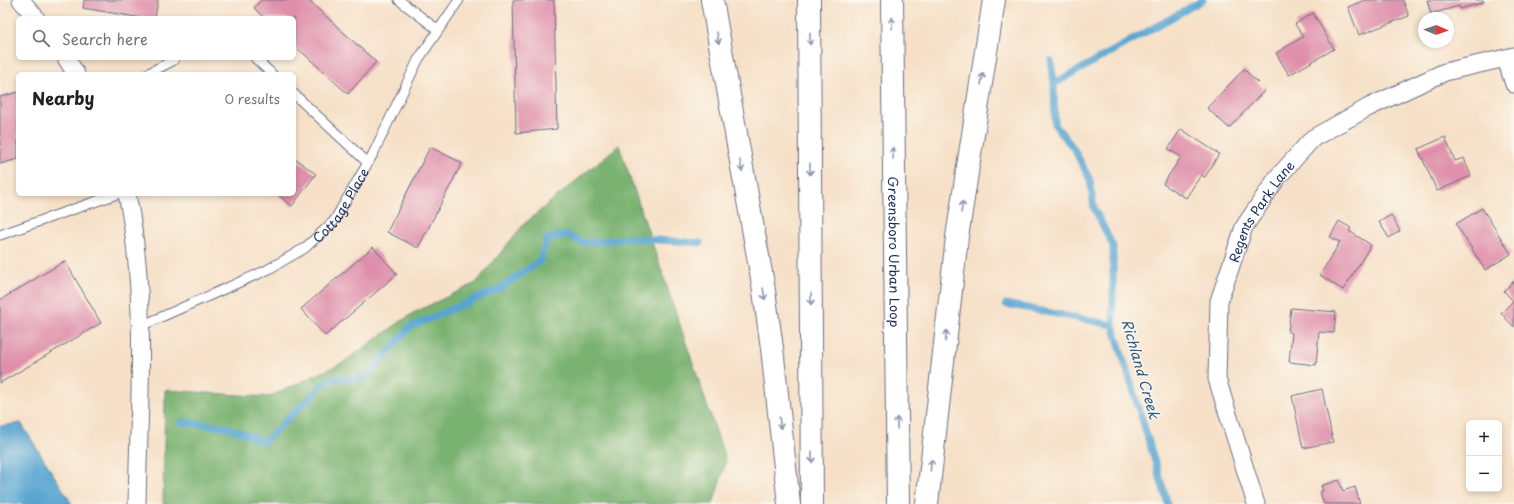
<!DOCTYPE html>
<meta charset="utf-8">
<style>
:root{--surface:#fff;--page:#f2f2f2;--text:#202124;--muted:#757577;--line:#e0e0e0}
body{margin:0;font-family:"Playpen Sans",sans-serif;background:var(--page);color:var(--text)}
.controls{position:absolute;right:12px;bottom:12px;display:grid;overflow:hidden;border-radius:6px;box-shadow:0 2px 6px #0003}
.controls button{width:36px;height:36px;display:grid;place-items:center;padding:0;border:0;border-bottom:1px solid var(--line);background:var(--surface);color:var(--text);font:20px sans-serif}
.compass{position:absolute;left:1418px;top:12px;width:36px;height:36px;border-radius:50%;background:var(--surface);box-shadow:0 2px 6px #0003;rotate:92deg}
.list{margin:0;padding:0;list-style:none}
h2{display:flex;justify-content:space-between;align-items:center;height:52px;margin:0;padding:0 16px;font-size:17px}
h2 small{font-size:13px;font-weight:400;color:var(--muted)}
.icon{flex:none;width:22px;height:22px;fill:none;stroke:currentColor;stroke-width:2;stroke-linecap:round;stroke-linejoin:round}
.map{position:relative;flex:none;width:1514px;height:504px;overflow:hidden}
.search{position:absolute;background:var(--surface);box-shadow:0 2px 6px #0003;left:16px;top:16px;width:280px;height:44px;display:flex;align-items:center;gap:10px;box-sizing:border-box;padding:0 14px;border-radius:6px;color:var(--muted);font-size:15px}
.panel{position:absolute;background:var(--surface);box-shadow:0 2px 6px #0003;left:16px;top:72px;width:280px;height:124px;border-radius:6px}
.map>svg:first-child{display:block}
.forest{fill:#7ab271;stroke:#4a7068}
.water{fill:#59a5d2;stroke:#3a6a98}
.lines{fill:none;stroke-linecap:round;stroke-linejoin:round}
.stream{stroke:#59a5d2;stroke-width:7}
.building{fill:#df8fab}
.service-casing{stroke:#686d83;stroke-width:11}
.minor-casing{stroke:#686d83;stroke-width:19}
.motorway-casing{stroke:#686d83;stroke-width:24}
.service{stroke:#fff;stroke-width:9}
.minor{stroke:#fff;stroke-width:17}
.motorway{stroke:#fff;stroke-width:22}
.oneway{stroke:#8d97ae}
.labels{text-anchor:middle;dominant-baseline:central;stroke-width:3;stroke-linejoin:round;paint-order:stroke}
.street-label{font-size:13px;fill:#1b2f5e;stroke:#fbf7ec}
.water-label{font-size:14px;font-style:italic;fill:#315887;stroke:#fbf7ec}
</style>
<div class="map">
<svg width="1514" height="504" viewBox="0 0 1514 504">
<rect width="100%" height="100%" fill="#fbf7ec"/>
<filter id="ink" filterUnits="userSpaceOnUse"><feTurbulence type="fractalNoise" baseFrequency=".025" numOctaves="2"/><feDisplacementMap in="SourceGraphic" scale="8" xChannelSelector="R" yChannelSelector="G"/><feConvolveMatrix kernelMatrix="1 2 1 2 8 2 1 2 1" color-interpolation-filters="sRGB"/></filter>
<filter id="wash" filterUnits="userSpaceOnUse"><feTurbulence type="fractalNoise" baseFrequency=".012" numOctaves="4" result="noise"/><feDisplacementMap in="SourceGraphic" scale="16" xChannelSelector="R" yChannelSelector="G"/><feGaussianBlur stdDeviation="0.9" result="paint"/><feColorMatrix in="noise" values="0 0 0 0 0 0 0 0 0 0 0 0 0 0 0 0 0 1.4 0 .05"/><feComposite in="paint" operator="in"/></filter>
<g filter="url(#wash)">
<rect width="100%" height="100%" fill="#f6e0c7"/>
<path class="forest" d="M 619,145 L 726,461 L 713,504 L 163,504 L 165,390 L 269,397 L 342,363 L 413,313 L 476,283 L 524,224 Z"/>
<path class="water" d="M 21,423 L 72,504 L 0,504 L 0,426 Z"/>
<g class="lines">
<path class="stream" d="M 1051,61 L 1054,84 L 1055,125 L 1074,149 L 1090,180 L 1094,208 L 1113,246 L 1113,325 L 1168,504
M 1054,84 L 1203,0
M 1006,304 L 1113,325
M 181,422 L 227,427 L 264,442 L 329,379 L 364,379 L 410,327 L 499,289 L 540,261 L 547,239 L 566,235 L 584,243 L 630,238 L 700,243"/>
</g>
<g id="blocks">
<path class="building" d="M 84,0 L 158,0 L 155,18 L 142,18 L 83,8 Z
M 261,0 L 308,0 L 376,62 L 348,94 L 294,45 L 294,18 L 264,18 L 254,8 Z
M 513,0 L 554,0 L 557,129 L 516,133 Z
M 1365,0 L 1403,0 L 1409,16 L 1359,35 L 1348,7 Z
M 1427,0 L 1483,0 L 1484,2 L 1460,9 L 1459,6 L 1431,14 Z
M 1313,13 L 1334,49 L 1289,75 L 1276,53 L 1303,37 L 1295,24 Z
M 1244,69 L 1265,90 L 1229,128 L 1207,108 Z
M 18,92 L 18,159 L 0,164 L 0,97 Z
M 1181,129 L 1219,154 L 1205,177 L 1201,175 L 1186,198 L 1163,184 L 1181,157 L 1168,149 Z
M 1445,137 L 1455,161 L 1464,158 L 1471,176 L 1437,191 L 1418,149 Z
M 430,147 L 462,163 L 418,248 L 387,232 Z
M 294,158 L 316,174 L 292,206 L 277,194 L 294,194 Z
M 1482,208 L 1511,254 L 1485,270 L 1456,224 Z
M 1391,215 L 1400,231 L 1389,238 L 1379,222 Z
M 1339,221 L 1351,228 L 1349,231 L 1371,245 L 1343,290 L 1320,275 L 1340,242 L 1330,237 Z
M 373,247 L 397,274 L 325,336 L 301,309 Z
M 65,261 L 101,323 L 0,383 L 0,300 Z
M 1514,281 L 1514,327 L 1501,313 L 1513,301 L 1504,291 Z
M 1291,308 L 1336,312 L 1334,333 L 1319,332 L 1316,365 L 1289,362 L 1292,333 L 1288,332 Z
M 1322,389 L 1333,442 L 1303,448 L 1292,396 Z
M 1339,480 L 1343,491 L 1355,487 L 1360,504 L 1324,504 L 1320,492 L 1323,491 L 1321,486 Z"/>
</g>
</g>
<g filter="url(#ink)">
<use href="#blocks" fill-opacity="0" stroke="#686d83" stroke-width="1"/>
<g class="lines">
<g class="service-casing">
<g id="service">
<path d="M 399,0 L 438,30"/>
<path d="M 255,58 L 272,74"/>
<path d="M 147,74 L 174,60"/>
<path d="M 294,94 L 368,163"/>
<path d="M 0,235 L 117,194"/>
<path id="s1" d="M 141,326 L 267,270 L 305,248 L 334,221 L 373,154 L 418,60 L 459,0"/>
</g>
</g>
<g class="minor-casing">
<g id="minor">
<path d="M 21,0 L 36,18"/>
<path d="M 66,58 L 76,74"/>
<path d="M 1506,59 L 1514,84"/>
<path d="M 127,194 C 148,296 139,401 137,504"/>
<path id="s2" d="M 1256,504 L 1217,379 L 1219,301 L 1244,227 L 1277,178 L 1313,138 L 1369,107 L 1445,72 L 1514,56"/>
</g>
</g>
<g class="motorway-casing">
<g id="motorway">
<path d="M 712,0 L 763,284 L 772,348 L 789,504"/>
<path d="M 809,0 L 812,504"/>
<path id="s3" d="M 892,0 L 898,504"/>
<path d="M 927,504 L 957,237 L 994,0"/>
</g>
</g>
<use href="#service" class="service"/>
<use href="#minor" class="minor"/>
<use href="#motorway" class="motorway"/>
</g>
<defs><path id="oneway-shaft" d="M-6 0H5M1.5-3L5.5 0L1.5 3" fill="none" stroke-width="1.6" stroke-linecap="round" stroke-linejoin="round"/></defs>
<g class="oneway">
<use href="#oneway-shaft" transform="translate(892 23) rotate(-91)"/>
<use href="#oneway-shaft" transform="translate(718 38) rotate(80)"/>
<use href="#oneway-shaft" transform="translate(810 39) rotate(90)"/>
<use href="#oneway-shaft" transform="translate(982 79) rotate(-81)"/>
<use href="#oneway-shaft" transform="translate(893 153) rotate(-91)"/>
<use href="#oneway-shaft" transform="translate(741 166) rotate(80)"/>
<use href="#oneway-shaft" transform="translate(810 169) rotate(90)"/>
<use href="#oneway-shaft" transform="translate(962 207) rotate(-81)"/>
<use href="#oneway-shaft" transform="translate(764 294) rotate(82)"/>
<use href="#oneway-shaft" transform="translate(811 299) rotate(90)"/>
<use href="#oneway-shaft" transform="translate(946 336) rotate(-83)"/>
<use href="#oneway-shaft" transform="translate(780 423) rotate(84)"/>
<use href="#oneway-shaft" transform="translate(897 423) rotate(-91)"/>
<use href="#oneway-shaft" transform="translate(812 457) rotate(90)"/>
<use href="#oneway-shaft" transform="translate(931 465) rotate(-83)"/>
</g>
</g>
<g class="labels">
<g class="street-label">
<text stroke="none"><textPath href="#s1" startOffset="238">Cottage Place</textPath></text>
<text stroke="none"><textPath href="#s2" startOffset="309">Regents Park Lane</textPath></text>
<text stroke="none"><textPath href="#s3" startOffset="252">Greensboro Urban Loop</textPath></text>
</g>
<g class="water-label">
<text transform="translate(1141 369) rotate(74)">Richland Creek</text>
</g>
</g>
</svg>
<div class="controls">
<button>+</button>
<button>−</button>
</div>
<svg class="compass" viewBox="-18 -18 36 36"><path d="M0-13l5 13h-10z" fill="#e53935"/><path d="M0 13l5-13h-10z" fill="#757577"/></svg>
<div class="search"><svg class="icon" aria-label="search" viewBox="0 0 24 24"><circle cx="10" cy="10" r="6"/><path d="M15 15l6 6"/></svg>Search here</div>
<section class="panel">
<h2>Nearby<small>0 results</small></h2>
<ul class="list">
</ul>
</section>
</div>
